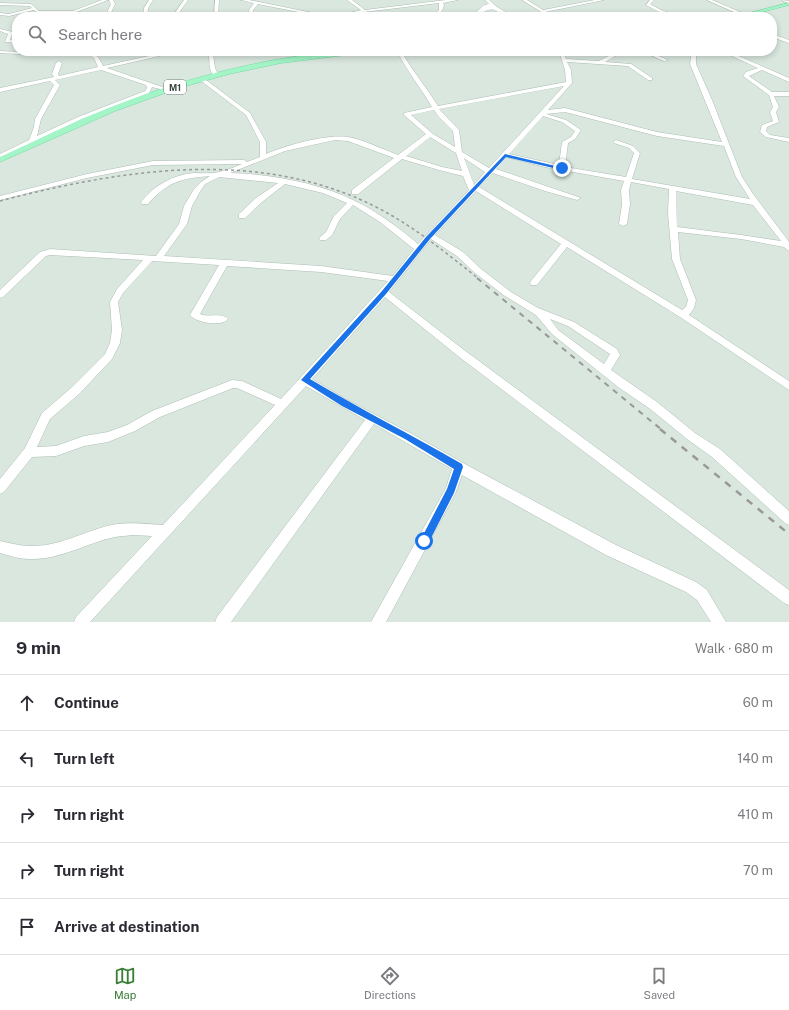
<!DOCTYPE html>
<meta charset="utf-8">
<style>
:root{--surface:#fff;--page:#f2f2f3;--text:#2b2b33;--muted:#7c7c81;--line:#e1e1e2;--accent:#377f32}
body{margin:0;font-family:"Public Sans",sans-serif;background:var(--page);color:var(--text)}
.stop{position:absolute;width:12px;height:12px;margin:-9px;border:3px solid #1a73e8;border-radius:50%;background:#fff}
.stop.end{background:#1a73e8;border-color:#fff;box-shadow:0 1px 4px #0008}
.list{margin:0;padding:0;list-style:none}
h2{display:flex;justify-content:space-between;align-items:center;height:52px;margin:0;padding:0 16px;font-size:17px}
h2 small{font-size:13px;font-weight:400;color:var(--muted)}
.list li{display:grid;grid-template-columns:26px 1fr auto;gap:12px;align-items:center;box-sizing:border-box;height:56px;padding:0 16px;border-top:1px solid var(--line)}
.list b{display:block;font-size:15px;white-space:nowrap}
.list em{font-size:13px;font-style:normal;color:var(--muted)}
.icon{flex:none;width:22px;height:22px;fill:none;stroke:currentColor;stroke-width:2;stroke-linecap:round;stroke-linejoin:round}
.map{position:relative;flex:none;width:789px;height:622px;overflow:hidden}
.search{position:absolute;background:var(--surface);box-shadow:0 2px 6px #0003;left:12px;right:12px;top:12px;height:44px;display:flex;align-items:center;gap:10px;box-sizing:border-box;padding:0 14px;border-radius:16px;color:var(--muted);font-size:15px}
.sheet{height:332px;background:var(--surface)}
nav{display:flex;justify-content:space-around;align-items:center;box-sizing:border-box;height:56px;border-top:1px solid var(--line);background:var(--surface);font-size:11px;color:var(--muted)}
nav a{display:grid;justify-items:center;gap:2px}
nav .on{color:var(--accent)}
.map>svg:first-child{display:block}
.residential{fill:#d9e7df;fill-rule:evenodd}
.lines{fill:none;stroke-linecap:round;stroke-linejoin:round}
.minor-casing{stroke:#aebeb4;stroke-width:1}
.major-casing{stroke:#74d99f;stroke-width:1}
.minor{fill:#fff;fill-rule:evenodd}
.major{fill:#a3f5c7;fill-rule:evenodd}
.rail-far2{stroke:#989898;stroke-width:1.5;stroke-dasharray:3 3;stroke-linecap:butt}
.rail-far1{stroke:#989898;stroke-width:2;stroke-dasharray:5.5 5.5;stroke-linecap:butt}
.rail{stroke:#989898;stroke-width:2.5;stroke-dasharray:7 7;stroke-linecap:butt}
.route{fill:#1a73e8}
.labels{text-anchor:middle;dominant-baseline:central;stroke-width:3;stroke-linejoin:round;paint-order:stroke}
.shield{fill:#fff;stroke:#747e78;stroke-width:1}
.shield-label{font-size:9px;font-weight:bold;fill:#39473e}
</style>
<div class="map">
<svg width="789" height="622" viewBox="0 0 789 622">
<rect width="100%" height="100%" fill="#ebf4ee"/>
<path class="residential" d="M 0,0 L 789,0 L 789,622 L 0,622 ZM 17,17 L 772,17 L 772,51 L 17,51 Z"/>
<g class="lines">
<g class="minor-casing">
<path id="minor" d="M 102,0 L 108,0 L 68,15 L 66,13 L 38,13 L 34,10 L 9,16 L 0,15 L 0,13 L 9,14 L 32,8 L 30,6 L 0,5 L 0,3 L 31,4 L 39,11 L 73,11 Z
M 109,0 L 113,0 L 115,4 L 109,17 L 105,17 L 111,4 Z
M 149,0 L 153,0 L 148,8 L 147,17 L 143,17 L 144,8 Z
M 184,0 L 188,0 L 176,17 L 172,17 Z
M 215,0 L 219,0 L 218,17 L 214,17 Z
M 241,0 L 249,0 L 333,17 L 361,10 L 347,0 L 352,0 L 365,10 L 446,0 L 458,0 L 443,3 L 444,5 L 442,11 L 436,17 L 431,17 L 439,10 L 439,3 L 364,12 L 341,17 L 324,17 L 258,4 L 253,10 L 254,17 L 250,17 L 249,10 L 254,3 Z
M 485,0 L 489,0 L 497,7 L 515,17 C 492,17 500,0 475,17 L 471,17 L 484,5 L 489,4 Z
M 522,0 L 527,0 L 543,10 L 595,0 L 604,0 L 545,12 L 550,17 L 546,17 L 540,11 Z
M 650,0 L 654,0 L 650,4 L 661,10 L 681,17 C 668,17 657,11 646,5 Z
M 707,0 L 712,0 L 747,15 L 743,16 Z
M 782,0 L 789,1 L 789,3 L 783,1 Z
M 0,29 L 13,32 L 10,40 L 17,41 L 17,43 L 5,42 L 8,34 L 0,31 Z
M 772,34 L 789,40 L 789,43 L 772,37 Z
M 0,51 L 36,53 L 50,51 L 36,55 L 0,53 Z
M 83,51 C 93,51 99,56 103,66 L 172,51 L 181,51 L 107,68 L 168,89 L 168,91 L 152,87 L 149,93 L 82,119 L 0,158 L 0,154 L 29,140 L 34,127 L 35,119 L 54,85 L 50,81 L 0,92 L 0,88 L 54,77 L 52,74 L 56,63 L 59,61 L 62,63 L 58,74 L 59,76 L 98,67 L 94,58 ZM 101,70 L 146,85 L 147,88 L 145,91 L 78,117 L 37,136 L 41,119 L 60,85 L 55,80 Z
M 208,51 L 212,51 C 215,60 213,68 219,75 L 218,76 L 214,76 C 207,67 211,62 208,51 Z
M 397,51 L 401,51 C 412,70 426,87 438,106 L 566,82 L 565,70 L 559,51 L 563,51 L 566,59 L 599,61 L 618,51 L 624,51 L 605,62 L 631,64 L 652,78 L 652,80 L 648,80 L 628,66 L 567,62 L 571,70 L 572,83 L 548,110 L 565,108 L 657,132 L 722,142 L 690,64 L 692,51 L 696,51 L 696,64 L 712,100 L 742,177 L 753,194 L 787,239 L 789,242 L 789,251 L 784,247 L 741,239 L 678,232 L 680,259 L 696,300 L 694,308 L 689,315 L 789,381 L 789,390 L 680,317 L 567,247 L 537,285 L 531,285 L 530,283 L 531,281 L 561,244 L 476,191 L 435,235 L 463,252 L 481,269 L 511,292 L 538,308 L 574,322 L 617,349 L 620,355 L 611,370 L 657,402 L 695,433 L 720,449 L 789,511 L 789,525 L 785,523 L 712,457 L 687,439 L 649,408 L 618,387 L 552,334 L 536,315 L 505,296 L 475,273 L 457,256 L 431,239 L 389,292 L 464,350 L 789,590 L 789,605 L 784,603 L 458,356 L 385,297 L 312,379 L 349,401 L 412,434 L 463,463 L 616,545 L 696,582 L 707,590 L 726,622 L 711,622 L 697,600 L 686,592 L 606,555 L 462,475 L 455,494 L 386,622 L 371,622 L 446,488 L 452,469 L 374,424 L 231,622 L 215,622 L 217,617 L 365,420 L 306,386 L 90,622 L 74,622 L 76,617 L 152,536 C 139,535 127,535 115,537 C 86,543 60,560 30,559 C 20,559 10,556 0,553 L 0,541 C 10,543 20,546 30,546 C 61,547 87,529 117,524 C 132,522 148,524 163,525 L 275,405 L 237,388 L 233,388 L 160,417 L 135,431 L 108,442 L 84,446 L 56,456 L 32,457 L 4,492 L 0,494 L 0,479 L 25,448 L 42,413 L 71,388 L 105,354 L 110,343 L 112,330 L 110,302 L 117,289 L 143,260 L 50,255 L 46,256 L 3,297 L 0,298 L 0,290 L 40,252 L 50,249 L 156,256 L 179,224 L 184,206 L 194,189 L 201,182 L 210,176 C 182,178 167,182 148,204 L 142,204 L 141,202 C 154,185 173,175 194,173 C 202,173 212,174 219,172 C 227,170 235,167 242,164 L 153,165 L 87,178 L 0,200 L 0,196 L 87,174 L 153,161 L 244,160 L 247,162 L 260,157 L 260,142 L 246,115 L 200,80 L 200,78 L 202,77 L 250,113 L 266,142 L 266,154 C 287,145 326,134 348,137 C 362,139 384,150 398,155 L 426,134 L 404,115 L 404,113 L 432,107 C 421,88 407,71 397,51 ZM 564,86 L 489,168 L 462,152 L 459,130 L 439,109 ZM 434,110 L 438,116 L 453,131 L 455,147 L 433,134 L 411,115 ZM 565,112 L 657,136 L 724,146 L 736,177 L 750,199 L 632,179 L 640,153 L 633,146 L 616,140 L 613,142 L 614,143 L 629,148 L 634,153 L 626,177 L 565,167 L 568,143 L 575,139 L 581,130 L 566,120 L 546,114 ZM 543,116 L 562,122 L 575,131 L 571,137 L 562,142 L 559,165 L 509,154 ZM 430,137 L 456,153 L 462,171 L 442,167 L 406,156 ZM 335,140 L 348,141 L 394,158 L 352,190 L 352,194 L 358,194 L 402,159 L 439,170 L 463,176 L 469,190 L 418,244 C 399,228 378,212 355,201 C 320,183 269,174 230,173 L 285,151 ZM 506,157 L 545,167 L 624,181 L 621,190 L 622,204 L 619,224 L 623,226 L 627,224 L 630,204 L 629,190 L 631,182 L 669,189 L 668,213 L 672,259 L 688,300 L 686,307 L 682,310 L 479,187 L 493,173 L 545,191 L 577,200 L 581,198 L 496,169 ZM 464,158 L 485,172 L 474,185 ZM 219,177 L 278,183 L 256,198 L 239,214 L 239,218 L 245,218 L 262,202 L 285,184 L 323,193 L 347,203 L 334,216 L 326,232 L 319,238 L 320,240 L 326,240 L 332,235 L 340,219 L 353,205 L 380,222 L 414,249 L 393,276 L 321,266 L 164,256 L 187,224 L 192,206 L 201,190 L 205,184 ZM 676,191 L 753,205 L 781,241 L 741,235 L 677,227 ZM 152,261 L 219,265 L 190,315 C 196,323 222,327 228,319 C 222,312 209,318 200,314 L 227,266 L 321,272 L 388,281 L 281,399 L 242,381 L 232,380 L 152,411 L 127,425 L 108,432 L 84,436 L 56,446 L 37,447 L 50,419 L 79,394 L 112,359 L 120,343 L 122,330 L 118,302 L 123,293 ZM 550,319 L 568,326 L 610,354 L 604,364 L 558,330 Z
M 641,51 L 647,51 L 668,60 L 664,61 Z
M 721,51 L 727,51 L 789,78 L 789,82 L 762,70 L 749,76 L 772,92 L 789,92 L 789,96 L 774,96 L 779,107 L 776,112 L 779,122 L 767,127 L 766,131 L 770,135 L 789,138 L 789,142 L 766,137 L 760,132 L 762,125 L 773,121 L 770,112 L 773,107 L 769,95 L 743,76 L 746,72 L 758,68 Z"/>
</g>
<g class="major-casing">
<path id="major" d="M 789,3 L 789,5 L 743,17 L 734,17 Z
M 341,51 L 365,51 L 362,53 L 281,63 L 229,74 L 179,88 L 115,111 L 0,162 L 0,157 C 37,140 73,122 111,107 C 185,78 263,58 341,51 Z"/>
</g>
<use href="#minor" class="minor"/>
<use href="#major" class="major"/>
<path class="rail-far2" d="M 0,201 C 123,169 260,147 378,208 C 415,227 446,253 479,279"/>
<path class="rail-far1" d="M 477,278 L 662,430"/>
<path class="rail" d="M 660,429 L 789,534"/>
</g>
<path class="route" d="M 505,154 L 564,168 L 562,170 L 506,157 L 430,239 L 386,294 L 310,379 C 360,409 412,435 462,464 L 463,467 L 454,493 L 428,544 L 424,545 L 421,544 L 420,541 L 447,489 L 454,469 L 405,439 L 342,406 L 301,380 L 382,291 L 426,237 Z"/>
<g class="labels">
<rect class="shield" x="164" y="80" width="22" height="14" rx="3"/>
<g class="shield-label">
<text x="175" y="87">M1</text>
</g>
</g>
</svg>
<div class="stop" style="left:424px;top:541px"></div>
<div class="stop end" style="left:562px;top:168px"></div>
<div class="search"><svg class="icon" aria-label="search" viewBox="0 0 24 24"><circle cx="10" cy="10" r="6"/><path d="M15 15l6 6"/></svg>Search here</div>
</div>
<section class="sheet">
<h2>9 min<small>Walk · 680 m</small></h2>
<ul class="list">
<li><svg class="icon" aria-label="ahead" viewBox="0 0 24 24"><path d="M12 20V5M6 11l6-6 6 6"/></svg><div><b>Continue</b></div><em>60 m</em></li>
<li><svg class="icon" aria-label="left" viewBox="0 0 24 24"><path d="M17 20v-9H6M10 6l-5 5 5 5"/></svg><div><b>Turn left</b></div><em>140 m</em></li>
<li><svg class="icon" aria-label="right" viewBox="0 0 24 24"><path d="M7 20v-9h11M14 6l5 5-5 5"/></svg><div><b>Turn right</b></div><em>410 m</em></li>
<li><svg class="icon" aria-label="right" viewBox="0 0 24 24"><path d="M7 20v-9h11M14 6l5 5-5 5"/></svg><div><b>Turn right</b></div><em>70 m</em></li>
<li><svg class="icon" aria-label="arrive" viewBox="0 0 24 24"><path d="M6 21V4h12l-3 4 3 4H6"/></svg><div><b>Arrive at destination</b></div></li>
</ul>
</section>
<nav>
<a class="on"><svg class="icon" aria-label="map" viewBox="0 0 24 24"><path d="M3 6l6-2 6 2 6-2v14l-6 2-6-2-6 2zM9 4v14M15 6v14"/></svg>Map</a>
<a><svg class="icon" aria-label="directions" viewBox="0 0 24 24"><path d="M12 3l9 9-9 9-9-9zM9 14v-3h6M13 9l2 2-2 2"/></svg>Directions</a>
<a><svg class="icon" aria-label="saved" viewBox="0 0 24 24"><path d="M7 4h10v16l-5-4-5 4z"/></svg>Saved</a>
</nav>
